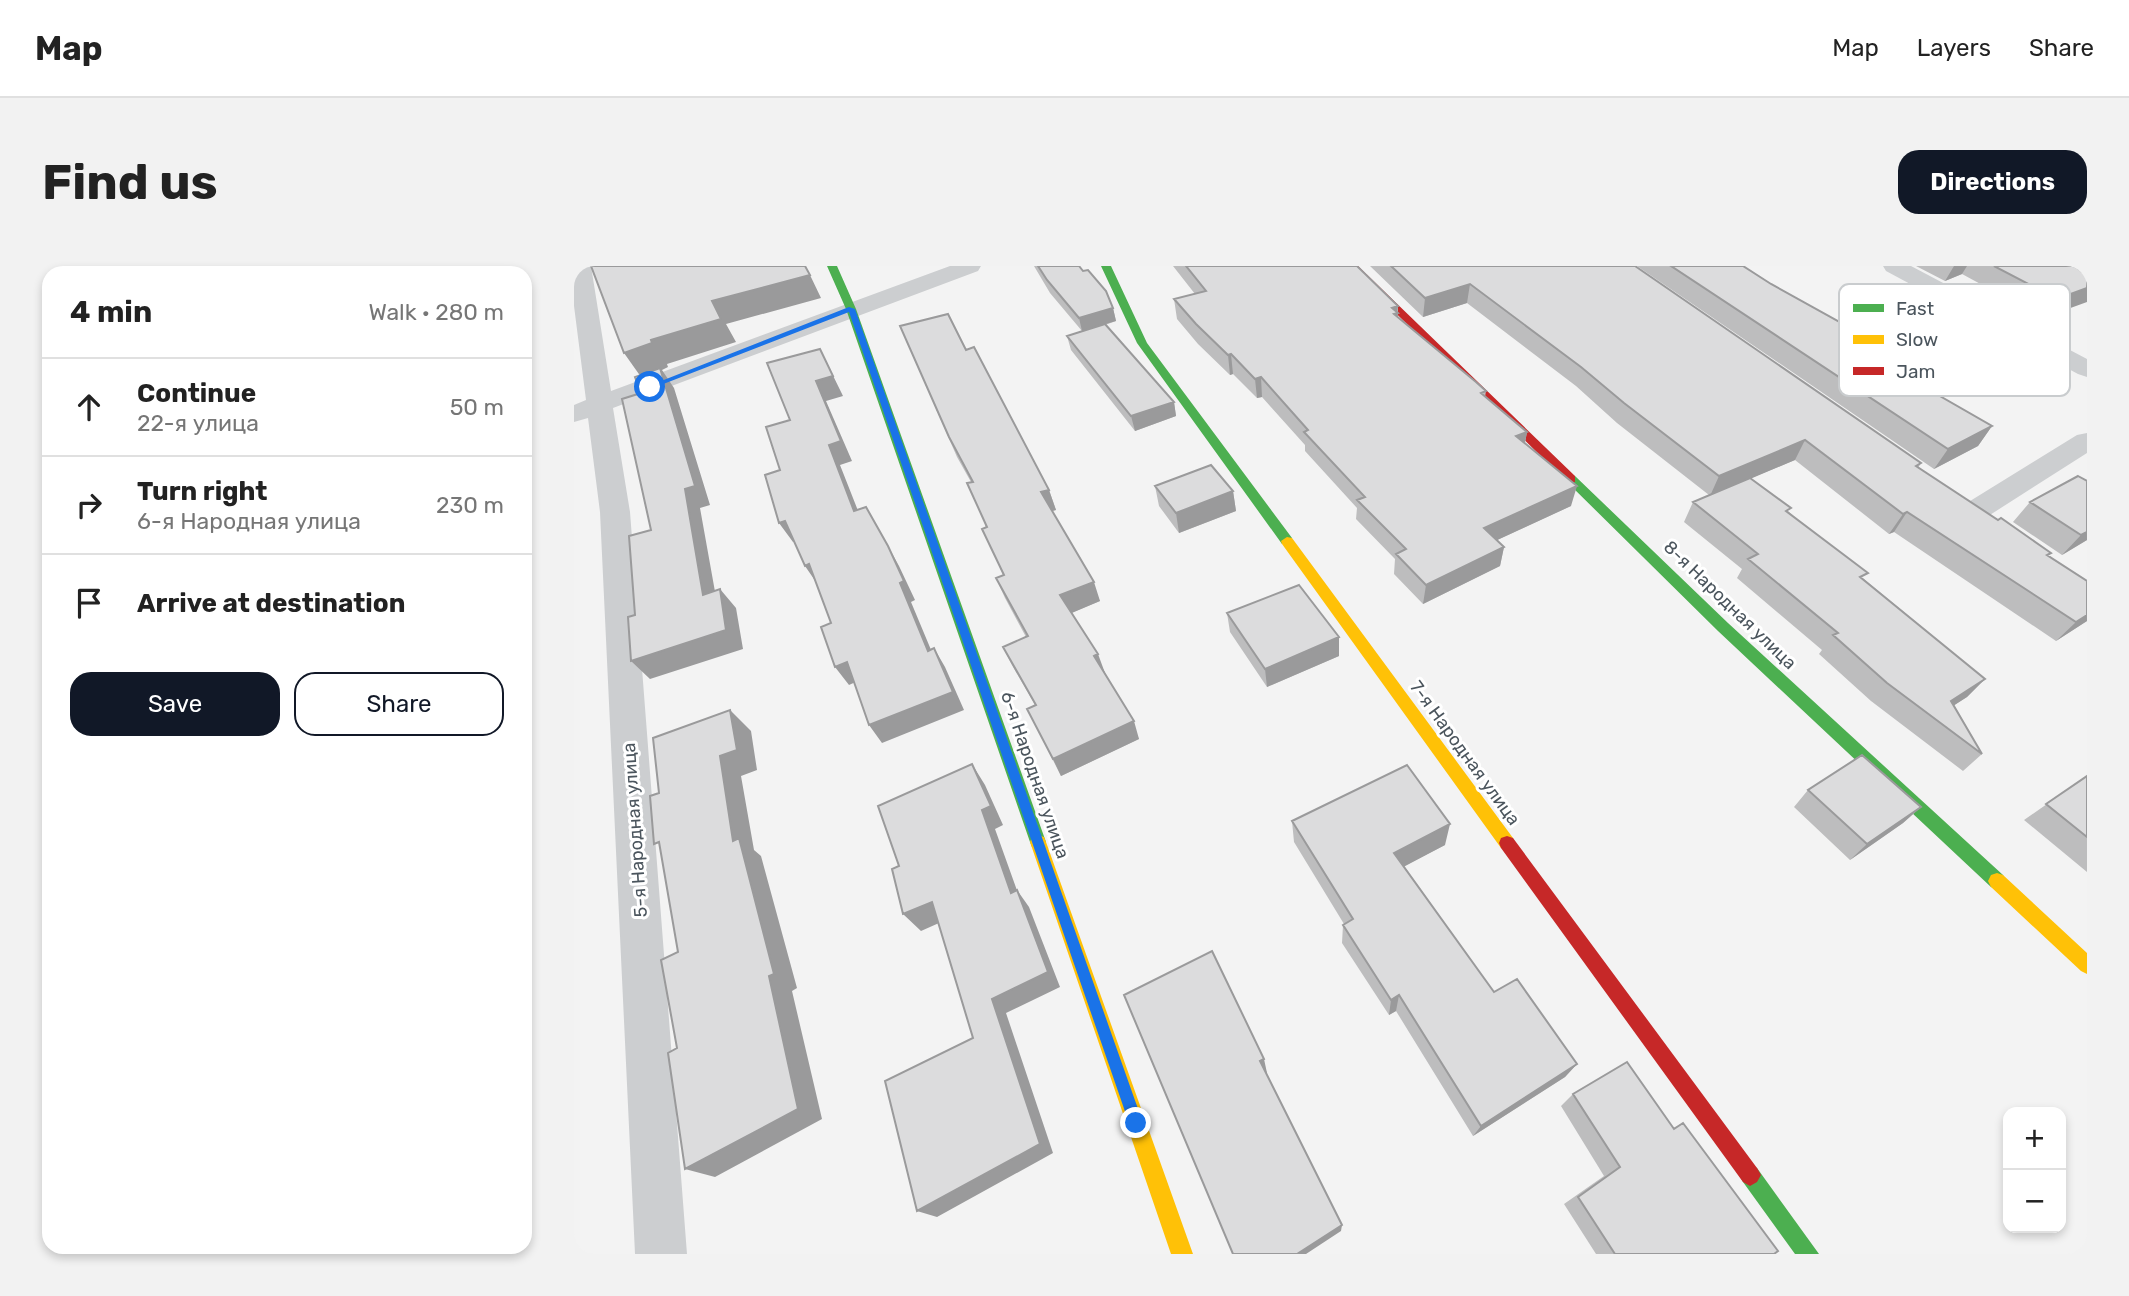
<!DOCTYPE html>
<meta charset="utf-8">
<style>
:root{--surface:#fff;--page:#f2f2f2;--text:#222;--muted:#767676;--line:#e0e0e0;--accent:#111827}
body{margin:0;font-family:Rubik,sans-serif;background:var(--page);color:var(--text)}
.controls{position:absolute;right:21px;bottom:21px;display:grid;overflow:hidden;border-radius:14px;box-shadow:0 4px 10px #0003}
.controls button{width:63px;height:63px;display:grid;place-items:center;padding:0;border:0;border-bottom:2px solid var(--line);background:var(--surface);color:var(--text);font:35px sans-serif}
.stop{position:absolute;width:21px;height:21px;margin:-16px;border:5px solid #1a73e8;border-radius:50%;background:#fff}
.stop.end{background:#1a73e8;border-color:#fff;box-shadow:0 2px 7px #0008}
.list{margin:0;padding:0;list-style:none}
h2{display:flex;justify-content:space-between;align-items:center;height:91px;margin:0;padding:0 28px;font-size:30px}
h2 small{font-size:23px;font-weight:400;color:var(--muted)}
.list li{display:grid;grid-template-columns:46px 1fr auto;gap:21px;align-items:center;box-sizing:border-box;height:98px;padding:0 28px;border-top:2px solid var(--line)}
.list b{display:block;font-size:26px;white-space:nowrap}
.list p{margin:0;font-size:23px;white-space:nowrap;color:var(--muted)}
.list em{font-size:23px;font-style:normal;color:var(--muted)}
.actions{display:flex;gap:14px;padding:21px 28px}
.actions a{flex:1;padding:16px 0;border:2px solid var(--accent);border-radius:21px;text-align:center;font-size:24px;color:var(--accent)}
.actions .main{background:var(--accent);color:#fff}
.icon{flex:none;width:38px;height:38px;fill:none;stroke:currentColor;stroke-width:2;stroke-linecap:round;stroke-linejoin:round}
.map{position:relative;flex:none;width:1513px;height:988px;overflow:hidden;border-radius:21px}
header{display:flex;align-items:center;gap:42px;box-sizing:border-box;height:98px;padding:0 35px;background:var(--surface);border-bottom:2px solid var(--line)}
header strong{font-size:33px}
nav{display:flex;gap:38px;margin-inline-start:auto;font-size:24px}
.intro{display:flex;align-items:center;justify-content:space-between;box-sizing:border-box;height:168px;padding:0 42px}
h1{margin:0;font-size:49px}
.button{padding:18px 32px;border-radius:21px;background:var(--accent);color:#fff;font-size:24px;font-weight:700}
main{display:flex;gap:42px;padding:0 42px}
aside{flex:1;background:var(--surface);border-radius:21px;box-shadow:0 4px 10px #0003}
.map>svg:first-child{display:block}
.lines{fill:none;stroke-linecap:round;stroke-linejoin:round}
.street{fill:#ccced0;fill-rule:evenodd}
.fast{fill:#4caf50;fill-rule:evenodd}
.slow{fill:#ffc107;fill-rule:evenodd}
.jam{fill:#c62828;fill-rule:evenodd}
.wall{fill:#bdbdbe}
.shaded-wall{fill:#9a9a9b}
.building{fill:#dcdcdd;stroke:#9a9a9b;stroke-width:2}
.route{fill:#1a73e8}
.labels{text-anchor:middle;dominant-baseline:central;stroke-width:6;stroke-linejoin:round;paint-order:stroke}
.street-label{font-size:18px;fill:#4b555d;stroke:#fff}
.key{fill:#fff;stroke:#c9ccce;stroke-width:2}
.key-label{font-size:19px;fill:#4b555d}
</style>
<header>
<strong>Map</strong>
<nav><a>Map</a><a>Layers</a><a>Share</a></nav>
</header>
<div class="intro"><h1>Find us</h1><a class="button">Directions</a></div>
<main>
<aside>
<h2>4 min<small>Walk · 280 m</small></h2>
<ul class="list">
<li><svg class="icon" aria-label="ahead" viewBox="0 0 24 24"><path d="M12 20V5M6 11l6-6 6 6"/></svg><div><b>Continue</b><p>22-я улица</p></div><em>50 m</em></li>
<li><svg class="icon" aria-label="right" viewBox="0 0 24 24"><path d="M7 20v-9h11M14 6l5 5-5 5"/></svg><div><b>Turn right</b><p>6-я Народная улица</p></div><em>230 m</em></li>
<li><svg class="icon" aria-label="arrive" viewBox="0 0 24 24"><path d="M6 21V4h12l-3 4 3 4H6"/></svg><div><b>Arrive at destination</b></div></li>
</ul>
<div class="actions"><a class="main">Save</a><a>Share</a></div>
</aside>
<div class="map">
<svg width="1513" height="988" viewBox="0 0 1513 988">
<rect width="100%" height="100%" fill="#f3f3f3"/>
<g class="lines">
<path class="street" d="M 0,0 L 17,0 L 37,125 L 376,0 L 407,0 L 404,5 L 39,142 L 56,246 L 113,988 L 61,988 L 26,246 L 14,152 L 0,156 L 0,139 L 12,134 L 0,40 Z
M 1309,0 L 1337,0 L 1513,93 L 1513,111 L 1504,108 L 1312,5 Z
M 1513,167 L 1513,187 L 1408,254 L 1398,257 L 1388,254 L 1383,247 L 1388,240 L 1503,169 Z"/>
<path class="fast" d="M 253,0 L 263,0 L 282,43 L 472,576 L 470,581 L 464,583 L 458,581 L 456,576 L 272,43 Z
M 527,0 L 537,0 L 573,77 L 718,272 L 718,278 L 708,278 L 563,77 Z
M 997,209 L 1001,210 L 1154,357 L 1429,609 L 1432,615 L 1429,621 L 1423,623 L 1417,621 L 1144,365 L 993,216 L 991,213 Z
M 1176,898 L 1183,902 L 1245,988 L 1221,988 L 1169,916 L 1165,909 L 1169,902 Z"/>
<path class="slow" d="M 713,271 L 718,272 L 939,572 L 941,577 L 939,582 L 933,584 L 927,582 L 708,278 L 707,275 Z
M 464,569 L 470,571 L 472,576 L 619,988 L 597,988 L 456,576 L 458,571 Z
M 1423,607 L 1429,609 L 1513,687 L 1513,708 L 1507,705 L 1417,621 L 1414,615 L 1417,609 Z"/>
<path class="jam" d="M 774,0 L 784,0 L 1001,210 L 1001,216 L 993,216 Z
M 933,570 L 939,572 L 1183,902 L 1187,909 L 1183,916 L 1176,920 L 1169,916 L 927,582 L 925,577 L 927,572 Z"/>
</g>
<path class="wall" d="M 460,0 L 505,0 L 539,42 L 542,55 L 531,59 L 600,136 L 602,150 L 561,165 L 497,84 L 493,70 L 508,65 L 476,27 Z
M 599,0 L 783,0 L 824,40 L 824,51 L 912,125 L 911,131 L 953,166 L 951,177 L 997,240 L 923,274 L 930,281 L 926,300 L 849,338 L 820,308 L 821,293 L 782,253 L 783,242 L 731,185 L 731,179 L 688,131 L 683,132 L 659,108 L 656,109 L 624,78 L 603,53 L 600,33 L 621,28 Z
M 796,0 L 1061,0 L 1347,197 L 1344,202 L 1424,254 L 1477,287 L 1474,290 L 1513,355 L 1482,375 L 1320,266 L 1315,268 L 1221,194 L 1177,212 L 1290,313 L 1411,413 L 1393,431 L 1380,439 L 1408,488 L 1389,505 L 1297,435 L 1245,388 L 1248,384 L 1163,312 L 1168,303 L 1110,256 L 1119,236 L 1135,229 L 1043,157 L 1002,120 L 893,37 L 849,51 Z
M 1063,0 L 1169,0 L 1288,75 L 1348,108 L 1343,117 L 1418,160 L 1404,180 L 1360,203 Z
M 1342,0 L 1513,0 L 1469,52 L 1388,8 L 1371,15 Z
M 326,60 L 392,84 L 475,224 L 482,244 L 478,245 L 526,335 L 497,347 L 531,407 L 565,473 L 487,510 L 453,443 L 461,439 L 438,399 L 429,381 L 452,371 L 431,332 L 422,312 L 430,310 L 408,263 L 412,261 L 397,216 L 383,191 Z
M 581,220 L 659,225 L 662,245 L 605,267 L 585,240 Z
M 1456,236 L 1513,274 L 1488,289 L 1439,256 Z
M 653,347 L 765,371 L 765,390 L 693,421 L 656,366 Z
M 1513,510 L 1513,606 L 1450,554 Z
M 1234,524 L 1347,541 L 1329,557 L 1276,594 L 1220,541 Z
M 718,555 L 871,579 L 830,600 L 920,726 L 1003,798 L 991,811 L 899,870 L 822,745 L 815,749 L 768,677 L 769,659 L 770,658 L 720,576 Z
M 999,828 L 1099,862 L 1109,857 L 1200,988 L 1022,988 L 990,938 L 1030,910 L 987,840 Z"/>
<path class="shaded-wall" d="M 1380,0 L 1393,0 L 1388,8 L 1371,15 Z
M 236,9 L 247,32 L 152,58 L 162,76 L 93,98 L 94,101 L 88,104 L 100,122 L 136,239 L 126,242 L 145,348 L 129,329 L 67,111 L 50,87 L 77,74 L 138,35 Z
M 896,18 L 893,37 L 849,51 L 851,32 Z
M 1513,22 L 1513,36 L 1469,52 L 1483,33 Z
M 824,40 L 823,47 L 824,47 L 823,66 L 818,42 Z
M 539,42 L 542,55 L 508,65 L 505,52 Z
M 246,83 L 269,130 L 252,135 L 278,195 L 266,199 L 292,265 L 280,245 L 255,179 L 242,115 Z
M 657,88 L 659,108 L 656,109 L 654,89 Z
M 1348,108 L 1336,128 L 1338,114 Z
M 687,111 L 688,131 L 683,132 L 681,113 Z
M 600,136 L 602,150 L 561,165 L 557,150 Z
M 1418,160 L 1404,180 L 1360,203 L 1374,183 Z
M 953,166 L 949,186 L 942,170 Z
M 1231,174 L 1221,194 L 1136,230 L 1145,210 Z
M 1003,220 L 997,240 L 906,282 L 910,262 Z
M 475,224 L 482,244 L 474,246 L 467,226 Z
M 659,225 L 662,245 L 605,267 L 602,247 Z
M 1333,246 L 1320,266 L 1315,268 L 1329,248 Z
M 211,255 L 225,274 L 219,276 L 205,257 Z
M 1513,266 L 1513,274 L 1488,289 L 1507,269 Z
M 314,280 L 325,300 L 341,334 L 337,336 L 365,403 L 354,385 L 326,317 Z
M 930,281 L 926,300 L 849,338 L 852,319 Z
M 235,298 L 244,319 L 231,300 Z
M 520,316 L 526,335 L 493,349 L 486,329 Z
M 146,323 L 162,342 L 169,383 L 76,413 L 57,395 Z
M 1513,349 L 1513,355 L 1482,375 L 1502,356 Z
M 765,371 L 765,390 L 693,421 L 691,403 Z
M 360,382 L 371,401 L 390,444 L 308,477 L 295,459 Z
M 524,388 L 531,407 L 526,409 L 520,390 Z
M 273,396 L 286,414 L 275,419 L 261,401 Z
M 1411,413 L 1393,431 L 1359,453 L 1377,435 Z
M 156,444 L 177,465 L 183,504 L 167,510 L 180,584 L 187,590 L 223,722 L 218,725 L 248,853 L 141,911 L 111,903 L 146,490 Z
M 560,455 L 565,473 L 487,510 L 479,493 Z
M 398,498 L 411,519 L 429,559 L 421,563 L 450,644 L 437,627 L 408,544 Z
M 1347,541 L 1329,557 L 1276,594 L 1293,578 Z
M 876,558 L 871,579 L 818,607 L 820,587 Z
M 443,624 L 455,641 L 486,721 L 432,747 L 479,887 L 363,951 L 343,945 L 418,733 Z
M 358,636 L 374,653 L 347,665 L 329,648 Z
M 825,729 L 822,745 L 815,749 L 817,734 Z
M 690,793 L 693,807 L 690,809 L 686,795 Z
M 1003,798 L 991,811 L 899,870 L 907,860 Z
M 768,959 L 767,965 L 732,988 L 723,988 Z"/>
<path class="building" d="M 17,0 L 231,0 L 236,9 L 138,35 L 147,53 L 77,74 L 78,77 L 50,87 Z
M 464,0 L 505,0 L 509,5 L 514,4 L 532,25 L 539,42 L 505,52 L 473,14 Z
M 612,0 L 783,0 L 824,40 L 818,42 L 824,47 L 820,48 L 902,116 L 912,125 L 907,127 L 953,166 L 942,170 L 1003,220 L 910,262 L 930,281 L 852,319 L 822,288 L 832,283 L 783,234 L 791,231 L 730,166 L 734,164 L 687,111 L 681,113 L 657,88 L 654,89 L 622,58 L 600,33 L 632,25 Z
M 817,0 L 1061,0 L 1347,197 L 1342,200 L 1424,254 L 1427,252 L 1477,287 L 1473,289 L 1513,315 L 1513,349 L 1502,356 L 1333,246 L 1329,248 L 1231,174 L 1145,210 L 1050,137 L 1007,101 L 896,18 L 851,32 Z
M 1097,0 L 1169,0 L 1197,18 L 1291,70 L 1283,73 L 1348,108 L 1338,114 L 1418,160 L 1374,183 Z
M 1420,0 L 1513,0 L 1513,22 L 1483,33 Z
M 374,48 L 392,84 L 400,81 L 475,224 L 467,226 L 520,316 L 486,329 L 524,388 L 520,390 L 560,455 L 479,493 L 453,443 L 462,439 L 429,381 L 454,370 L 422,312 L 430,309 L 408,263 L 413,261 L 393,217 L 399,216 L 375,171 L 326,60 Z
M 531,58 L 600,136 L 557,150 L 493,70 Z
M 246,83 L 259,110 L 242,115 L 267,175 L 255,179 L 280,245 L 292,241 L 314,280 L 330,315 L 326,317 L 354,385 L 360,382 L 379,426 L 295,459 L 273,396 L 261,401 L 247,361 L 257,357 L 235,298 L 231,300 L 211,255 L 205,257 L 191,209 L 206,204 L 192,161 L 216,154 L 193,97 Z
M 86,102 L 121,220 L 111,223 L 129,329 L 146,323 L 152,364 L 57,395 L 54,351 L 61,349 L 55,270 L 77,264 L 48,133 L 67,127 L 61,111 Z
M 637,199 L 659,225 L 602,247 L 581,220 Z
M 1504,210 L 1513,215 L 1513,266 L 1507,269 L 1456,236 Z
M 1176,212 L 1217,242 L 1212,245 L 1294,307 L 1286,311 L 1411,413 L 1377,435 L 1408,488 L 1313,417 L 1259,369 L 1264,367 L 1174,293 L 1184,288 L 1119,236 Z
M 725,319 L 765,371 L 691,403 L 653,347 Z
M 156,444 L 163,484 L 146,490 L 159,575 L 165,572 L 200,708 L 195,710 L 224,843 L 111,903 L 94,787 L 103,782 L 87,694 L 104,686 L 85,576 L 80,578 L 76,530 L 85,527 L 79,472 Z
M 1288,489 L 1347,541 L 1293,578 L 1234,524 Z
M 398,498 L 417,540 L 408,544 L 437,627 L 443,624 L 474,706 L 418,733 L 466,878 L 343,945 L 311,815 L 399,772 L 358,636 L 329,648 L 318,603 L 325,600 L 304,540 Z
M 833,499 L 876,558 L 820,587 L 920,726 L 943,713 L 1003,798 L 907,860 L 825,729 L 817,734 L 769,659 L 779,653 L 718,555 Z
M 1513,510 L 1513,571 L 1472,538 Z
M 638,685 L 690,793 L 686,795 L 768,959 L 723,988 L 659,988 L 550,729 Z
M 1053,796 L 1100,863 L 1109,857 L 1204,985 L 1200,988 L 1041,988 L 1004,931 L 1046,901 L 999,828 Z"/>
<path class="route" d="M 275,41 L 281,43 L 569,857 L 567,862 L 562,864 L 557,862 L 555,857 L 275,46 L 79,122 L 72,121 Z"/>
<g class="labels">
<g class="street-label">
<text transform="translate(1156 339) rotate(44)">8-я Народная улица</text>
<text transform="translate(891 487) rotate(54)">7-я Народная улица</text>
<text transform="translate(461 509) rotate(71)">6-я Народная улица</text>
<text transform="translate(61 564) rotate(-94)">5-я Народная улица</text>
</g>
</g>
<rect x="1265" y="18" width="231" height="112" rx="10" class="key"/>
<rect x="1279" y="38" width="31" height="8" fill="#4caf50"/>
<rect x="1279" y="69" width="31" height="9" fill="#ffc107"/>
<rect x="1279" y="101" width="31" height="8" fill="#c62828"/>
<g class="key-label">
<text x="1322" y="49">Fast</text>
<text x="1322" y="80">Slow</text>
<text x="1322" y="112">Jam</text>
</g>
</svg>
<div class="controls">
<button>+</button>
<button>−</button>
</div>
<div class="stop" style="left:76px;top:121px"></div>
<div class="stop end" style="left:562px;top:857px"></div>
</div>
</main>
